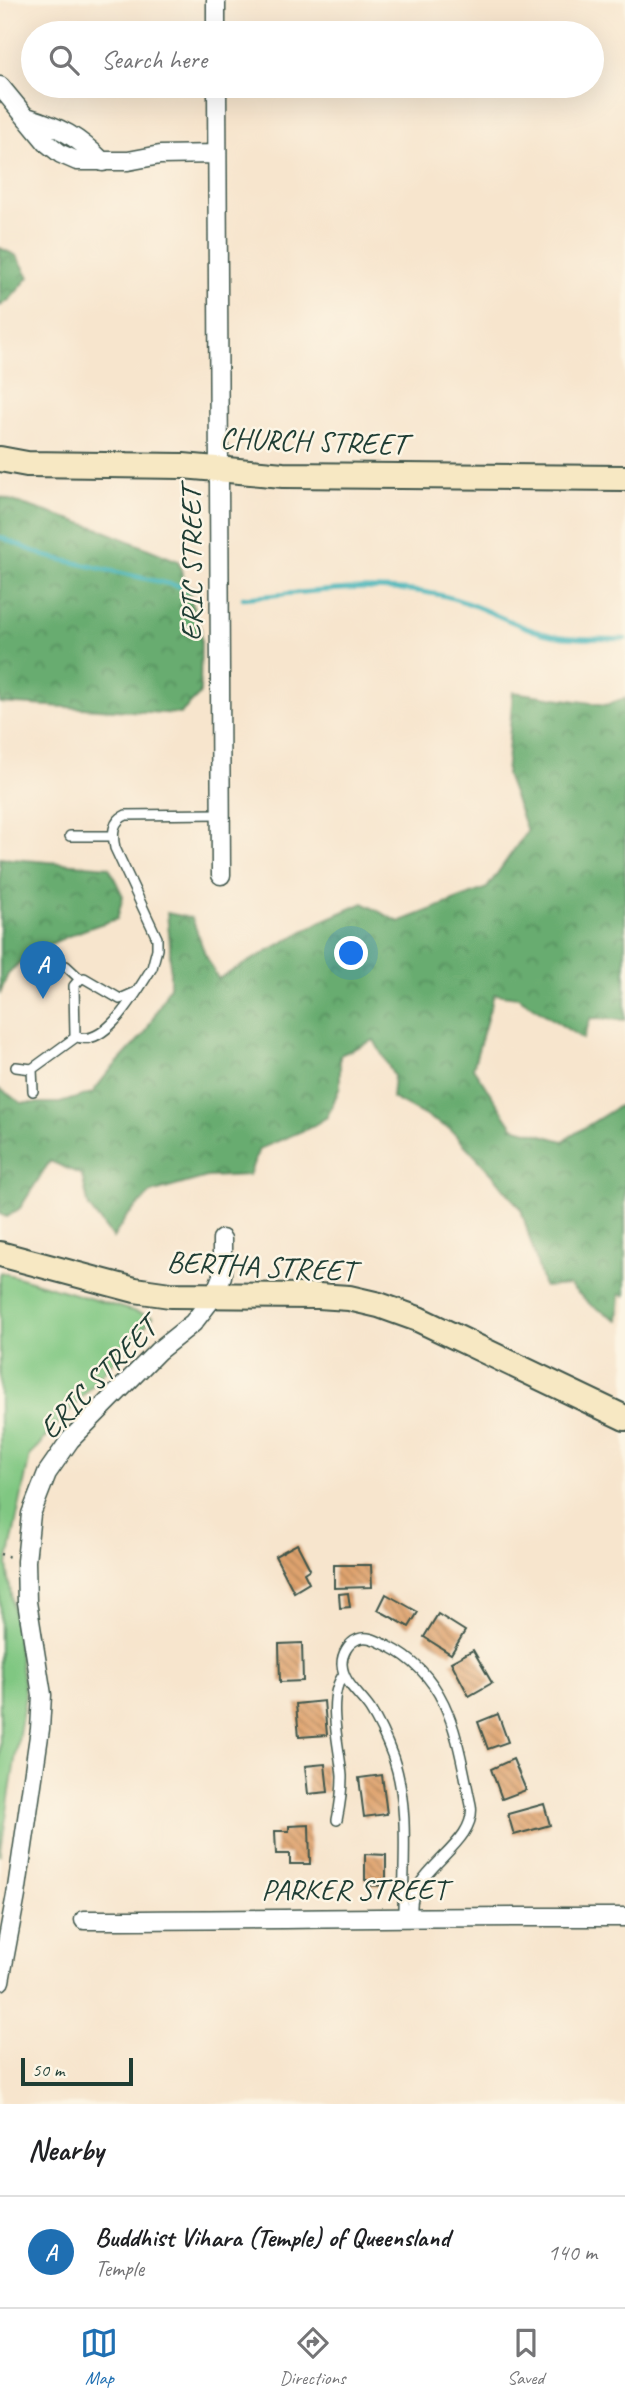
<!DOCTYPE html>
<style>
:root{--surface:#fff;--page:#f6f6f6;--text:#202124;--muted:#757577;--line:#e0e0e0;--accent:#1f6fb2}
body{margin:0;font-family:Caveat,sans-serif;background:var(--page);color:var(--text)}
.scale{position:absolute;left:21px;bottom:18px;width:112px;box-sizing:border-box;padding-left:7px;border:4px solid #1f3d34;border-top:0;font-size:19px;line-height:24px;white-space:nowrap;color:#1f3d34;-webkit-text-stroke:5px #fcf5e5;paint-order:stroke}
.you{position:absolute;left:352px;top:954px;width:24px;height:24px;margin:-18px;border:5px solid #fff;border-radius:50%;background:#1a73e8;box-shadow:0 0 0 10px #1a73e833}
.badge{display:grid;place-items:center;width:46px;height:46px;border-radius:50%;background:var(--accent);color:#fff;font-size:23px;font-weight:700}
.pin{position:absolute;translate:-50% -58px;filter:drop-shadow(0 2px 4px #0008)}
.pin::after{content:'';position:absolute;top:37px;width:24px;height:21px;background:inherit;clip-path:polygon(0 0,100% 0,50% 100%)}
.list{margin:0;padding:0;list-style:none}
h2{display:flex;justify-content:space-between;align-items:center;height:91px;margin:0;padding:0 28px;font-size:30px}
h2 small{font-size:23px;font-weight:400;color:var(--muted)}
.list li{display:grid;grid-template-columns:46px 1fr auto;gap:21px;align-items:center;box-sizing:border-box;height:112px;padding:0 28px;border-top:2px solid var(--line)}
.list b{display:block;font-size:26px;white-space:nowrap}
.list p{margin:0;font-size:23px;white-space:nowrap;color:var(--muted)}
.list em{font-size:23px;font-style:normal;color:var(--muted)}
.icon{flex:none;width:38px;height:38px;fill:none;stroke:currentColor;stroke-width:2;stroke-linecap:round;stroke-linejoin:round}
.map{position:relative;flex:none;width:625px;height:2104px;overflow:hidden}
.search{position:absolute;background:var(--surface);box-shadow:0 7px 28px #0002;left:21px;right:21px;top:21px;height:77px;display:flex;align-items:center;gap:18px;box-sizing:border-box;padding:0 24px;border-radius:38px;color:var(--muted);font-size:26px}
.sheet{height:203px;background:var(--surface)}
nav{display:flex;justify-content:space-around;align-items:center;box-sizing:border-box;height:98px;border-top:2px solid var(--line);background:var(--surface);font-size:19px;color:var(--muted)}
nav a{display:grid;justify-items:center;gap:4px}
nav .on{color:var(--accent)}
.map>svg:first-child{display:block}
.forest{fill:url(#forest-crowns);stroke:#447452;stroke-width:2}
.park{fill:#80c782;stroke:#50825b;stroke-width:2}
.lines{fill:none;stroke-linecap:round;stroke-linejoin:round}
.stream{stroke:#42b3b8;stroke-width:4.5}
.building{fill:url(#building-back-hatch)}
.lane-casing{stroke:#3f564b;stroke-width:12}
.street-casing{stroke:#3f564b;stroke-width:21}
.secondary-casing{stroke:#3f564b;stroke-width:28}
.path{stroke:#3f564b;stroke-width:2.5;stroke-dasharray:2 5;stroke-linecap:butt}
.lane{stroke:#fff;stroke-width:9}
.street{stroke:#fff;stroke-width:18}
.secondary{stroke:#f7e8c3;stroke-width:24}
.labels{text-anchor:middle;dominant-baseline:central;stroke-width:5;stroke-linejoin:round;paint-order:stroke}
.street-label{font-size:30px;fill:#1f3d34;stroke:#fcf5e5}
</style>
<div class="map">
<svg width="625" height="2104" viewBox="0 0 625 2104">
<defs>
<pattern id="forest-crowns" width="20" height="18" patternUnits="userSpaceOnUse" patternTransform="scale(1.75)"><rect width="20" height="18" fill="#68ac70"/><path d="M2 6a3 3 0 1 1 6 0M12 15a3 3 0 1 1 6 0" fill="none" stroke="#558d5d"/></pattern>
<pattern id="building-back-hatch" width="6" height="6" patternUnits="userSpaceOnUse" patternTransform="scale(1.75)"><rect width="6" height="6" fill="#dfa36e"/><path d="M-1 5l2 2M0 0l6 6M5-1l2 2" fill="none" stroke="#b4865b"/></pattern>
</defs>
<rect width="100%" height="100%" fill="#fcf5e5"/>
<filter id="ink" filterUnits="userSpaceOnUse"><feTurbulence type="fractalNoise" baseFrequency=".0143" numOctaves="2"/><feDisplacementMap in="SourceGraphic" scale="14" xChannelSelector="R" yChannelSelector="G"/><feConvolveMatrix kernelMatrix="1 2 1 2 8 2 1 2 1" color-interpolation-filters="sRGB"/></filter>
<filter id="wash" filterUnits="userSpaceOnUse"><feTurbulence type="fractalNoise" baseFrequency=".00686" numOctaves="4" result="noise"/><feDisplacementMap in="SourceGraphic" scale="28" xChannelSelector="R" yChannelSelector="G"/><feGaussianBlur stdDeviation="1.57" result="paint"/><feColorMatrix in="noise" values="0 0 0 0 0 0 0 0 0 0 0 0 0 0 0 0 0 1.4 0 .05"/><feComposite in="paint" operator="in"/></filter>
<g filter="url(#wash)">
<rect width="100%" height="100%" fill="#f7e5cd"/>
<path class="forest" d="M 0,248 L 17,256 L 29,277 L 10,299 L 0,306 Z
M 0,497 L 97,528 L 178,561 L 201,630 L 200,694 L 180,714 L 0,703 Z
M 513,692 L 606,705 L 625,698 L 625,1020 L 591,1018 L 583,1039 L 518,997 L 494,994 L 473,1068 L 513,1127 L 563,1141 L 619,1106 L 625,1105 L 625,1296 L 620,1294 L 618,1320 L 591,1305 L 569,1285 L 544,1287 L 521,1209 L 494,1176 L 450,1129 L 392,1098 L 394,1076 L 374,1040 L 340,1055 L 340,1087 L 327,1117 L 309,1128 L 259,1149 L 249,1175 L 207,1177 L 151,1193 L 127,1216 L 113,1238 L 89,1207 L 82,1175 L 50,1161 L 20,1208 L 7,1217 L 0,1214 L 0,1089 L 22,1103 L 60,1103 L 92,1093 L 108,1073 L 145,1033 L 170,986 L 170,944 L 167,913 L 192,918 L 205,954 L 218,979 L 320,922 L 363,903 L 399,922 L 487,888 L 527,831 L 506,775 Z
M 0,858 L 109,867 L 123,896 L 117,919 C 86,928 30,948 9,973 C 5,979 3,987 0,994 Z"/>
<path class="park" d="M 0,1272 L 153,1317 L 30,1455 L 7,1565 L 25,1696 L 0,1856 Z"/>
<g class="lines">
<path class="stream" d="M 0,537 L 45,556 L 196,590
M 243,598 C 307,593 376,581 440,595 C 473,602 503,620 535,631 C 561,640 597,639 625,639"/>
</g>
<g id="blocks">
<path class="building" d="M 297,1544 L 310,1569 L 304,1573 L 309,1583 L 294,1592 L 275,1556 Z
M 334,1565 L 371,1565 L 372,1587 L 334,1588 Z
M 348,1593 L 350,1607 L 340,1608 L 339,1594 Z
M 386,1594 L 418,1612 L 409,1627 L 378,1610 Z
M 438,1614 L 465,1631 L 451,1654 L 424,1637 Z
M 302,1643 L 303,1681 L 280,1682 L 279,1644 Z
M 473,1650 L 492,1683 L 469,1696 L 451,1662 Z
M 324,1701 L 327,1735 L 299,1737 L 296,1704 Z
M 498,1714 L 508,1742 L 488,1749 L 478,1722 Z
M 513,1759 L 526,1790 L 502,1799 L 491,1769 Z
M 325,1764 L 328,1792 L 308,1794 L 305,1766 Z
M 382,1775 L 387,1814 L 364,1817 L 359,1778 Z
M 544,1804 L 550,1825 L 514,1835 L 508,1814 Z
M 309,1825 L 310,1864 L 290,1864 L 290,1854 L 276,1854 L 275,1831 L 289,1831 L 289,1826 Z
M 365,1854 L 386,1855 L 386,1880 L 383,1880 L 383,1886 L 367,1885 L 367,1880 L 365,1880 Z"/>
</g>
</g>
<g filter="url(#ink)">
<use href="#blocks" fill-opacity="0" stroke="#3f564b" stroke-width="2"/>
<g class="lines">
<g class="lane-casing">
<path id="lane" d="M 70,836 L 112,836
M 51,964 L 66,966 L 80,979
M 136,992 L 120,999 L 84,978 L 80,979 L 74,986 L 75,1036 C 105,1051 138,989 152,968 L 157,949 L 157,938 L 115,848 C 112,834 112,821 126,815 L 220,814
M 16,1067 L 32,1069 L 33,1091
M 32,1069 L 76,1037
M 337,1820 C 340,1806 342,1791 342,1776 C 340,1748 325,1697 344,1674
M 403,1916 C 403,1864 410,1807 393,1757 C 387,1741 379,1723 370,1709 C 360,1694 343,1683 342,1664 C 342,1654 348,1643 358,1639 C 369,1635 379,1642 388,1646 C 452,1678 457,1742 471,1805 C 478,1847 402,1872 413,1916"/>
</g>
<g class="street-casing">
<path id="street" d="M 216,0 L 216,33
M 0,86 L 47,143 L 61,154 L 77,161 L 128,161 L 160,155 L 217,154
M 217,86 L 221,875
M 27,117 C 60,127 78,137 103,162
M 84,1920 C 264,1920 445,1916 625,1917
M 0,1981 L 16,1895 L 40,1729 L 42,1695 L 27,1602 L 26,1561 L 31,1514 L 47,1473 L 70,1440 L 158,1351 L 193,1323 L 214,1296 L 222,1276 L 222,1239"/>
</g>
<g class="secondary-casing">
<path id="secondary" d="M 0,459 L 27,464 L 183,466 L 283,475 L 625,478
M 0,1254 L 135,1290 L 170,1295 L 318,1296 L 349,1298 L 379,1305 L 418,1319 L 625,1418"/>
</g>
<path class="path" d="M 0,1554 L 10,1557"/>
<use href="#lane" class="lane"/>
<use href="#street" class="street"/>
<use href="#secondary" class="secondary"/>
</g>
</g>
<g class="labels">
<g class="street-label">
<text transform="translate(313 441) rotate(2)">CHURCH STREET</text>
<text transform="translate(191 564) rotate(-90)">ERIC STREET</text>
<text transform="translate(261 1266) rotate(3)">BERTHA STREET</text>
<text transform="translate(98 1378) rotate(-46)">ERIC STREET</text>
<text x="354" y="1889">PARKER STREET</text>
</g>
</g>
</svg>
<div class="scale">50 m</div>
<div class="you"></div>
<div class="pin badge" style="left:43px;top:999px">A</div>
<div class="search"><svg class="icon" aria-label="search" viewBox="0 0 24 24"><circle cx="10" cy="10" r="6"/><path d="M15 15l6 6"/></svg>Search here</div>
</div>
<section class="sheet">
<h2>Nearby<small></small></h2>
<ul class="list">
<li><span class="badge">A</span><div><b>Buddhist Vihara (Temple) of Queensland</b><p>Temple</p></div><em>140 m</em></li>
</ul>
</section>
<nav>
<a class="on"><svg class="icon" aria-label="map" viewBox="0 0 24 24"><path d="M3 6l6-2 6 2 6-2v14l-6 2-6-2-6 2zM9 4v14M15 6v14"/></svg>Map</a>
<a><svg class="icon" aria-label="directions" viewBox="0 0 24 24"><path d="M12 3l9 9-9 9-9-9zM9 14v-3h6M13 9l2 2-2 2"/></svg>Directions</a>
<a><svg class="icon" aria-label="saved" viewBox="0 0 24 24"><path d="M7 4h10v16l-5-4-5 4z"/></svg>Saved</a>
</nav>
